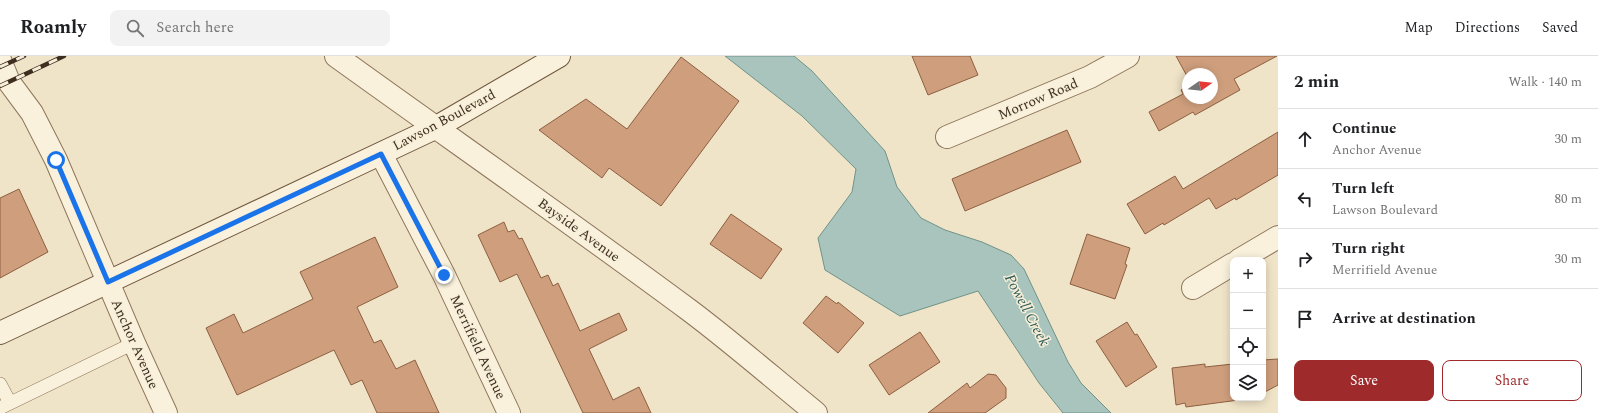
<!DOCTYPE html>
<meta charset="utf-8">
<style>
:root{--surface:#fff;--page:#f2f2f2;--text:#202124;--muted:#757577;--line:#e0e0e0;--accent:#9e2a2b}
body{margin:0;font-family:Spectral,serif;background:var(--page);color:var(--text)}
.controls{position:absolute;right:12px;bottom:12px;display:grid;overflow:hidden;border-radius:8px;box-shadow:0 2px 10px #0003}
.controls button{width:36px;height:36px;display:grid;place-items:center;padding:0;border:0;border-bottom:1px solid var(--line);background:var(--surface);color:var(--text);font:20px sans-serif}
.compass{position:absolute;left:1182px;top:12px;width:36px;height:36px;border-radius:50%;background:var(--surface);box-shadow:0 2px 10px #0003;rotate:76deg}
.stop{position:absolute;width:12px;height:12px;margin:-9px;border:3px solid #1a73e8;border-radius:50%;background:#fff}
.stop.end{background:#1a73e8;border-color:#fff;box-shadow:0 1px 4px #0008}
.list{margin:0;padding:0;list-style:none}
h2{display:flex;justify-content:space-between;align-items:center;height:52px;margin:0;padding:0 16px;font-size:17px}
h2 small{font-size:13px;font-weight:400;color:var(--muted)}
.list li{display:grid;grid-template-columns:26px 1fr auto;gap:12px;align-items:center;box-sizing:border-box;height:60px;padding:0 16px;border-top:1px solid var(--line)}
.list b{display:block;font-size:15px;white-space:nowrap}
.list p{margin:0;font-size:13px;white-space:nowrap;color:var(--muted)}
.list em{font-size:13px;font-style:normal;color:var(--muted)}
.actions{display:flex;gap:8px;padding:12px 16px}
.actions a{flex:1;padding:9px 0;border:1px solid var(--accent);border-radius:8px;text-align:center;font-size:14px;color:var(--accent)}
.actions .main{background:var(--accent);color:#fff}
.icon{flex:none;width:22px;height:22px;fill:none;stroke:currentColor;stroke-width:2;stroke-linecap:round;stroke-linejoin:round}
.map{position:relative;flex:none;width:1278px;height:357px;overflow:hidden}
header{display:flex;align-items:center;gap:24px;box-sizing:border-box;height:56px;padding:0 20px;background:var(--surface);border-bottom:1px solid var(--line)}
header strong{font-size:19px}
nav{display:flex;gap:22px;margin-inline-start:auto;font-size:14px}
.search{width:280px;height:36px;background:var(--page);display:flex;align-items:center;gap:10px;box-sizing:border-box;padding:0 14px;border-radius:8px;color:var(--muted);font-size:15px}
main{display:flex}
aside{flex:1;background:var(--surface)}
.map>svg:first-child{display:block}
.water{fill:#a9c4bc;stroke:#6f938a}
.building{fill:#cf9f7d;stroke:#8d5f41}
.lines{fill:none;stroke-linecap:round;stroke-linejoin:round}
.lane-casing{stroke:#8d765c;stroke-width:14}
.street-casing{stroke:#8d765c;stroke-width:24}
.secondary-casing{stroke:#6f573f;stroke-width:24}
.lane{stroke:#faf1dc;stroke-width:13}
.street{stroke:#faf1dc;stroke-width:22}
.secondary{stroke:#faf1dc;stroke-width:22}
.rail-casing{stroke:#3d2e20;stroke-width:4.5}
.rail{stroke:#f7eed8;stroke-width:3;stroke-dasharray:9;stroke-linecap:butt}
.route{stroke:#1a73e8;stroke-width:5}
.labels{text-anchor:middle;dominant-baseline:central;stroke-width:3;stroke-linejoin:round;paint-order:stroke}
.street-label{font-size:14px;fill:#3d2e20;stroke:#f7eed8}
.water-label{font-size:15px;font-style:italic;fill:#2f5d5a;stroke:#f7eed8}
</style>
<header>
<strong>Roamly</strong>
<div class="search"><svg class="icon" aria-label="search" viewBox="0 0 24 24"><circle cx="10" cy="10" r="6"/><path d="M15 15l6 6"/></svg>Search here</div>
<nav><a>Map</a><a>Directions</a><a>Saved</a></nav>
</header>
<main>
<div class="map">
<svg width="1278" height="357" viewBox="0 0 1278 357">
<rect width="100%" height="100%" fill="#f0e4c8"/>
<path class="water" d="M 725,0 L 794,0 L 812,15 L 885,95 L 897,131 L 921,162 L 945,174 L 982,186 L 1011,199 L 1024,213 L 1068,306 L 1081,327 L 1111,357 L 1063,357 L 1039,327 L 978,235 L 900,260 L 825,214 L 818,182 L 852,136 L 856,113 L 802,60 Z"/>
<path class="building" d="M 912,0 L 970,0 L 978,19 L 928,39 Z
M 1176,0 L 1277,0 L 1234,23 L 1240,34 L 1195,59 L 1193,56 L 1159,75 L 1149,56 L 1183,38 L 1181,34 L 1188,30 L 1188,42 L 1212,42 L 1212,18 L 1188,18 L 1188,22 Z
M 681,1 L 739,45 L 661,150 L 609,112 L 602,122 L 539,74 L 586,43 L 627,73 Z
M 1067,74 L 1081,106 L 965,155 L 952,123 Z
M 1278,76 L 1278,119 L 1236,144 L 1235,142 L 1216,153 L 1209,142 L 1164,169 L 1163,167 L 1145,178 L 1127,148 L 1175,120 L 1183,133 Z
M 19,133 L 48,196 L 0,222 L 0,142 Z
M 731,158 L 782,193 L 761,223 L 710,188 Z
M 504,166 L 508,176 L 514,174 L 519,183 L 522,182 L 541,222 L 548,219 L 553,230 L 558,227 L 580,275 L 619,257 L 627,274 L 589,293 L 613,344 L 639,331 L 651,357 L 583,357 L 517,218 L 500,226 L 478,179 Z
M 1087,178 L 1130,192 L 1125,208 L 1127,209 L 1115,243 L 1070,228 Z
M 375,181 L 398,231 L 357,251 L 374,287 L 381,284 L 396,313 L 415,304 L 439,357 L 377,357 L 362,324 L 351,329 L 334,294 L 237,339 L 206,272 L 234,258 L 243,277 L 313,243 L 300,216 Z
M 826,240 L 837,248 L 838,246 L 864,267 L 838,297 L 803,267 Z
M 1127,266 L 1135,279 L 1137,278 L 1157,311 L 1126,331 L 1096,285 Z
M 920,276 L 940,306 L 889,339 L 869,309 Z
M 1278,303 L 1278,329 L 1263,337 L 1263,304 Z
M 1205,308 L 1205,311 L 1233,308 L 1233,342 L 1254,342 L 1186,351 L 1185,347 L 1176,349 L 1172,312 Z
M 988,318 L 996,319 L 1006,332 L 1006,342 L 985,357 L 928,357 L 967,327 L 970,332 Z"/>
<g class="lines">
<g class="lane-casing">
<path id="lane" d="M 0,328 L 10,347
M 0,352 L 134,287"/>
</g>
<g class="street-casing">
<path id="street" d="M 336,0 C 454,85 573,168 689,254 C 733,287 774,323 816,357
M 0,4 L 9,26 L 32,57 L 56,104 L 134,287 L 166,357
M 947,81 L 1090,21 L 1128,0
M 381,98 L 444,219 L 509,357
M 1239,204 L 1278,181
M 1193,232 L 1233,208"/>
</g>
<g class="secondary-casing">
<path id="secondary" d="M 0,277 L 435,72 L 559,0"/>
</g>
<use href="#lane" class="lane"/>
<use href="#street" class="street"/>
<use href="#secondary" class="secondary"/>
<g class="rail-casing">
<path id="rail" d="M 0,11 L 24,0
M 0,30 L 64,0"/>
</g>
<use href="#rail" class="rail"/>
</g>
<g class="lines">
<path class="route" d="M 56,104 L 108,226 L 381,98 L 444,219"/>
</g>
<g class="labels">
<g class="street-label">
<text transform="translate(1038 43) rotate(-23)">Morrow Road</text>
<text transform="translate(444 64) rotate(-28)">Lawson Boulevard</text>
<text transform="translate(579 174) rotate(36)">Bayside Avenue</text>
<text transform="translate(135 288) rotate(66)">Anchor Avenue</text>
<text transform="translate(478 291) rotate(65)">Merrifield Avenue</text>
</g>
<g class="water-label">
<text transform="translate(1027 254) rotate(62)">Powell Creek</text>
</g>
</g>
</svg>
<div class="controls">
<button>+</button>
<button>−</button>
<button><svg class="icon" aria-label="locate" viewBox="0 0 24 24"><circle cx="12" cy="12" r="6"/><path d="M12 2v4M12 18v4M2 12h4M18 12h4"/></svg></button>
<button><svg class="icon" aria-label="layers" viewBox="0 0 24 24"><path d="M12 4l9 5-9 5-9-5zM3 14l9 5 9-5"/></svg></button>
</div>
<svg class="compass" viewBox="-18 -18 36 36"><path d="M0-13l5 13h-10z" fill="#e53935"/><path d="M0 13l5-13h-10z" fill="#757577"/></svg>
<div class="stop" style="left:56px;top:104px"></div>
<div class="stop end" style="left:444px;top:219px"></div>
</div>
<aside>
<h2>2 min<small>Walk · 140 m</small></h2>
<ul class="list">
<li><svg class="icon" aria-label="ahead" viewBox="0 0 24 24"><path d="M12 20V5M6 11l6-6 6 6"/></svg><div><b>Continue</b><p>Anchor Avenue</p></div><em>30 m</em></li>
<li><svg class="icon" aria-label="left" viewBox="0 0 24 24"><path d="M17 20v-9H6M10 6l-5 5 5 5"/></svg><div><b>Turn left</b><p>Lawson Boulevard</p></div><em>80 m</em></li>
<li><svg class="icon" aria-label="right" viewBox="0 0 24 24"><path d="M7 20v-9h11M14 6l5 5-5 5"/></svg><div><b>Turn right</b><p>Merrifield Avenue</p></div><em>30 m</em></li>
<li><svg class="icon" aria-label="arrive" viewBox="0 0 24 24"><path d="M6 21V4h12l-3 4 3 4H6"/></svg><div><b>Arrive at destination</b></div></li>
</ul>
<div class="actions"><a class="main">Save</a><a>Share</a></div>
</aside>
</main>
